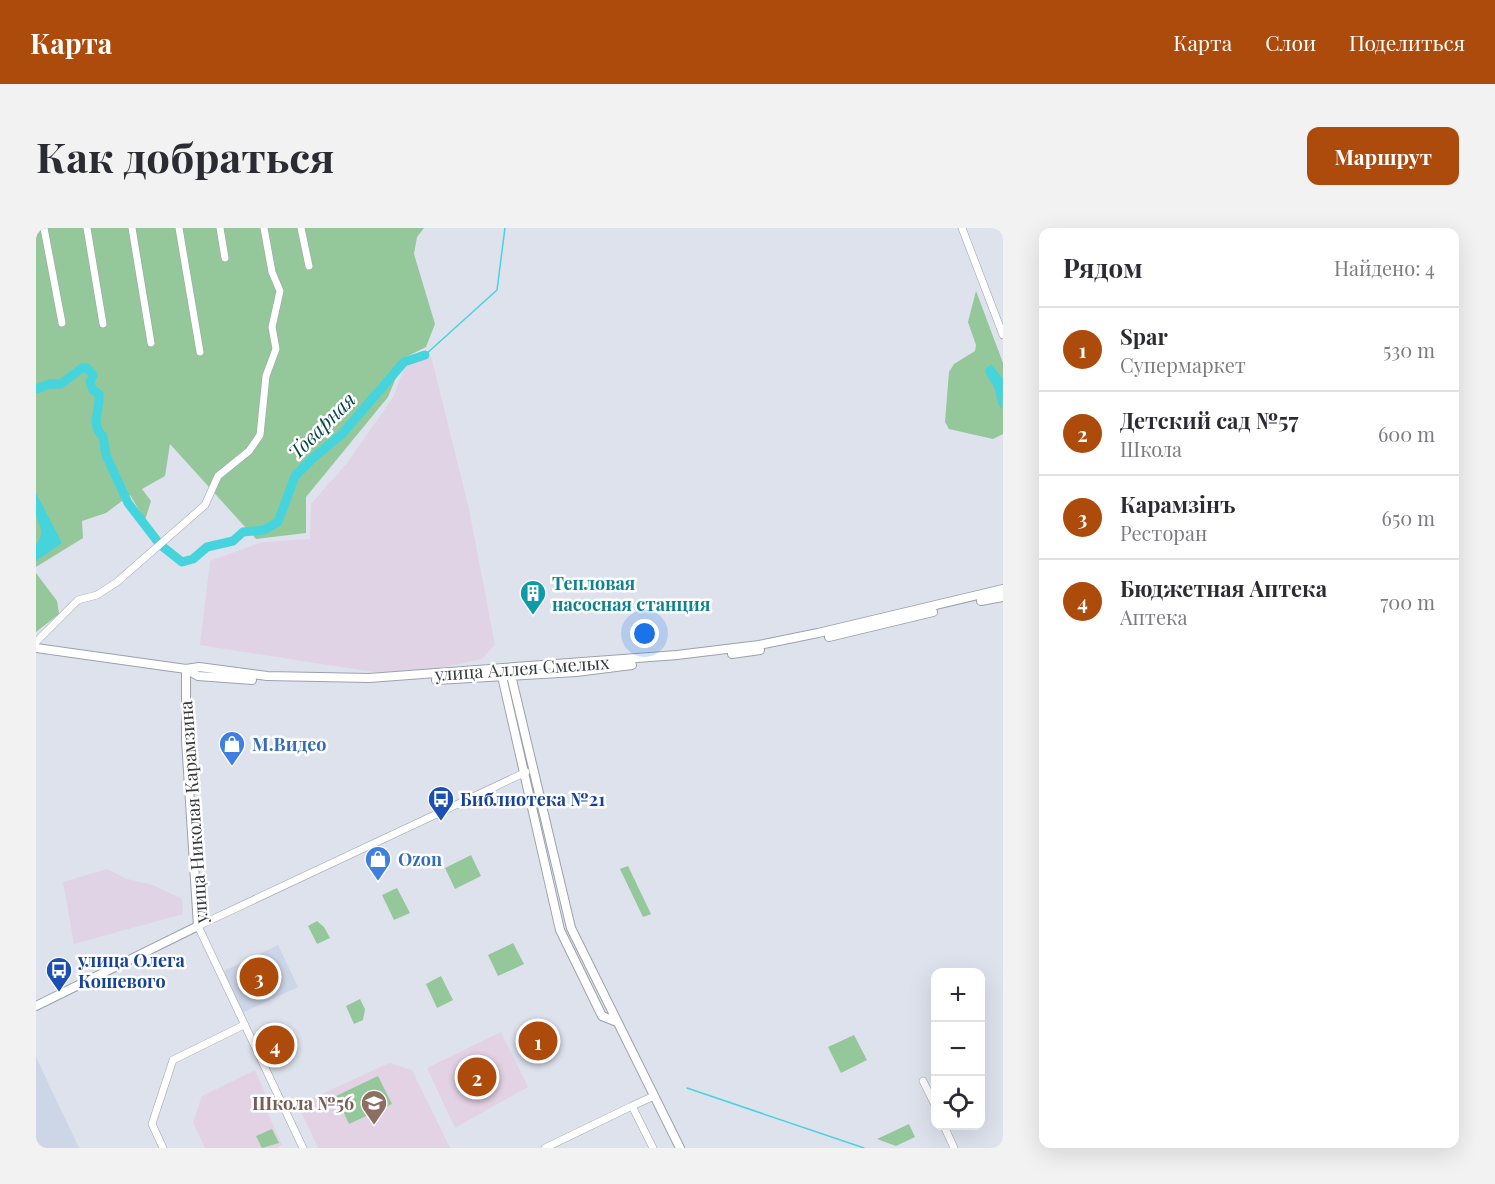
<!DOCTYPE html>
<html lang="ru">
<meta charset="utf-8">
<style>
:root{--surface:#fff;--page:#f2f2f3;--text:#2b2b33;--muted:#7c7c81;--line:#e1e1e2;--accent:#ad4b0d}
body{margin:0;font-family:"Playfair Display",serif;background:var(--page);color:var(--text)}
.controls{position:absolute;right:18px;bottom:18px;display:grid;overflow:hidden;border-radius:12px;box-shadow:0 6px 24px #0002}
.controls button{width:54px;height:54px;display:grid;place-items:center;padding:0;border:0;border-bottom:2px solid var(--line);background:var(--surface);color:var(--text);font:30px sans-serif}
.you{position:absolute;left:609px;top:406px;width:21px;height:21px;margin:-15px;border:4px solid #fff;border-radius:50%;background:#1a73e8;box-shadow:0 0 0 9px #1a73e833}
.badge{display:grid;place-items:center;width:39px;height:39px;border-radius:50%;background:var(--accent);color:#fff;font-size:20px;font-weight:700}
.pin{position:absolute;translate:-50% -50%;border:3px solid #fff;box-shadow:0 2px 6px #0006}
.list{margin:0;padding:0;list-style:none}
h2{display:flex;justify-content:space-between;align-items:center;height:78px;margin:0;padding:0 24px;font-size:26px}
h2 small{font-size:20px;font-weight:400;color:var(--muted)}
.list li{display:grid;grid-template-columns:39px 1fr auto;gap:18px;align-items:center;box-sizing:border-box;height:84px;padding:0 24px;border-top:2px solid var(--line)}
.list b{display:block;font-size:22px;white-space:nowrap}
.list p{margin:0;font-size:20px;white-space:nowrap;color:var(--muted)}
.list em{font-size:20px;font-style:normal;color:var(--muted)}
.icon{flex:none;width:33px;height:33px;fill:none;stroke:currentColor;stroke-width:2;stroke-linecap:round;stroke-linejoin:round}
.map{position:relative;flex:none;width:967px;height:920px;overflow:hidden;border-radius:12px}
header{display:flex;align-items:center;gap:36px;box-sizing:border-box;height:84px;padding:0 30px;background:var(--accent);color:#fff}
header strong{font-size:28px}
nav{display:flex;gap:33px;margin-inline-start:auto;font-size:21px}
.intro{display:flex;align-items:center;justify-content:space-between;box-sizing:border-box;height:144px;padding:0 36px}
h1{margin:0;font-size:42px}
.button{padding:15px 27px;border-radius:12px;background:var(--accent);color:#fff;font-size:21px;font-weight:700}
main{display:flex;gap:36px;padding:0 36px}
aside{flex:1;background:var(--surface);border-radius:12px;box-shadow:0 6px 24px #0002}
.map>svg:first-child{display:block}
.built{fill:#ccd6e7}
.industrial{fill:#e0d3e6}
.education{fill:#e3d2e4}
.green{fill:#94c79a}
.water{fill:#46d4dc}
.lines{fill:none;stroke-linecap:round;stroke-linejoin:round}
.stream{stroke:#46d4dc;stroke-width:1.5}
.river{stroke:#46d4dc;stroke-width:9}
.minor-casing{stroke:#9ca1ab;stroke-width:8}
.major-casing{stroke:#9ca1ab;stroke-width:10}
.minor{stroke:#fff;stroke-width:7}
.major{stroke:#fff;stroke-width:8}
.labels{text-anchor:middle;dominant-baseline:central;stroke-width:5;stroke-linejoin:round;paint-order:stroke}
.culture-label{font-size:18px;font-weight:bold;fill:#0d838f;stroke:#fff;text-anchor:start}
.street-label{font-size:18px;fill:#35383c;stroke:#fff}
.shop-label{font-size:18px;font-weight:bold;fill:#366cbe;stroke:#fff;text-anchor:start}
.transit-label{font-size:18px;font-weight:bold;fill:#164399;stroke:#fff;text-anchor:start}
.education-label{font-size:18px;font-weight:bold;fill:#785e54;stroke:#fff;text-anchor:end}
.water-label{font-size:20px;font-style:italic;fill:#04464a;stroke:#fff}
</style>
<header>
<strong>Карта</strong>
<nav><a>Карта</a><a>Слои</a><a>Поделиться</a></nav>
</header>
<div class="intro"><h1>Как добраться</h1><a class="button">Маршрут</a></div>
<main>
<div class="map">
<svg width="967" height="920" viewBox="0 0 967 920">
<rect width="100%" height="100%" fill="#dde2ed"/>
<path class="built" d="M 242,717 L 262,759 L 206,785 L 188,743 Z
M 0,829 L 43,920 L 0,920 Z"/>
<path class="industrial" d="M 395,128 L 433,281 L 459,417 L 446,431 L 386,444 L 338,444 L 164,417 L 174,333 L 226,314 L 274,311 L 275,276 L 311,235 L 358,168 L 369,137 Z
M 71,641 L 91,651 L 117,657 L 146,671 L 147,686 L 38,716 L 27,654 Z"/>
<path class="education" d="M 465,804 L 492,859 L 419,900 L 391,840 Z
M 353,835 L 376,842 L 414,920 L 282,920 L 262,877 Z
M 219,842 L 230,867 L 225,870 L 246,917 L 240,920 L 169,920 L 157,894 L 166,868 Z"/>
<path class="green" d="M 0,0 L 388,0 L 381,9 L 378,26 L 399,96 L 390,119 L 368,130 L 352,169 L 270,269 L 270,305 L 220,311 L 134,216 L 129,248 L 106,261 L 115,273 L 109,292 L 94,267 L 70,285 L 46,293 L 47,310 L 0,339 Z
M 940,63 L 967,135 L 967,206 L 957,211 L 913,201 L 909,194 L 913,144 L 918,136 L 939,123 L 940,117 L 932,94 Z
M 0,345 L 21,373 L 23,386 L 0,404 Z
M 435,627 L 445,648 L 419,661 L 409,640 Z
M 592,638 L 615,686 L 607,689 L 584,641 Z
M 361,660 L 374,685 L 358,692 L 346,667 Z
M 281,693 L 288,699 L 294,710 L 281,716 L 272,698 Z
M 477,715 L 488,736 L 462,748 L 452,727 Z
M 405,748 L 417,772 L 401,780 L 390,756 Z
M 324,771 L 329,781 L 327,792 L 318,796 L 310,778 Z
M 818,807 L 831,832 L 805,845 L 792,819 Z
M 342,848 L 356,876 L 313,896 L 300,868 Z
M 873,896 L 879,909 L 860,918 L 841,911 Z
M 236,901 L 243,915 L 226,920 L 220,908 Z"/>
<path class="water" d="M 955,136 L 967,151 L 966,181 C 960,176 962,170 959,162 C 957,154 951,151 949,142 Z
M 0,265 L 26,315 L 0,333 L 0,316 C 10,304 3,299 0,287 C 0,281 0,272 0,265 Z"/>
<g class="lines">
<path class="stream" d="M 389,127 L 461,62 L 469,0
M 651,860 L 828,920"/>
<path class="river" d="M 0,161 L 14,156 L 25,156 L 46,140 L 51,140 L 57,147 L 54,154 L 57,162 L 63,166 C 65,183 53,196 67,208 L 70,227 L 92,275 L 122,314
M 127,319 L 146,334 L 157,331 L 171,319 L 197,313 L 207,304 L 228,302 L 242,294 L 259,248 L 277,230 L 306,206 L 368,134 L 389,127"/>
<g class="minor-casing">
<path id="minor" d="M 8,0 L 26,95
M 51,0 L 67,96
M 96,0 L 115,115
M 143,0 L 164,124
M 184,0 L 189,30
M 265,0 L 273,38
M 926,0 L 967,107
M 0,414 L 42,372 L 61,367 L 81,354 L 169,277 L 182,248 L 213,223 L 224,207 L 230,148 L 240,121 L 236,99 L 244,63 L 236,44 L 228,0
M 887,853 L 900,879
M 596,878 L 618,868
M 908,898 L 918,920
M 127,920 L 116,896 L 137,832 L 208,797
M 267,920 L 162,698 L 490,544
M 509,920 L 596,878 L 617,920"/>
</g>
<g class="major-casing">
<path id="major" d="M 945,373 L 967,369
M 793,409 L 897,384
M 0,420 L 150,441 L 163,439 L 231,448 L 333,450 L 641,427 L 723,417 L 782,405 L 967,361
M 696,426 L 724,422
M 150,441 L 162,448 L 216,452
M 474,443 L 535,700 L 644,920
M 465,444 L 524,702 L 566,788 L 581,794
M 400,452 L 540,444 L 596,437
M 0,778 L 162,698 L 150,512 L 150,441"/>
</g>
<use href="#minor" class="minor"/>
<use href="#major" class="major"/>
</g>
<defs>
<g id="building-pin" transform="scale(1.35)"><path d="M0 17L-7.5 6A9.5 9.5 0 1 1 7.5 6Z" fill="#0f9aa8" stroke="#fff"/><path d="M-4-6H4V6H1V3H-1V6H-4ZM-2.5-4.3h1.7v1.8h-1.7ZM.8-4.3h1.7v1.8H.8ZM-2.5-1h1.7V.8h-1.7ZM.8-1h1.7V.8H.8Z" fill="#fff"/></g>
<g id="shop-pin" transform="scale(1.35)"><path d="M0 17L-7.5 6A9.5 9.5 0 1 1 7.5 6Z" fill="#3f7fe0" stroke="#fff"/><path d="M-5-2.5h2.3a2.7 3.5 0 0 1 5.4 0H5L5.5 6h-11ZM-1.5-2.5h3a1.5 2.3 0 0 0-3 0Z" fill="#fff"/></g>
<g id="bus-pin" transform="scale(1.35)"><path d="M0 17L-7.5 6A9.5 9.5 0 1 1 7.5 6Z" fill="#1a4fb4" stroke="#fff"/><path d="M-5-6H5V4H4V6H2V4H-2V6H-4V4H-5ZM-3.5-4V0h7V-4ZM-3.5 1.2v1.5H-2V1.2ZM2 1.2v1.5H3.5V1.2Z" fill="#fff"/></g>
<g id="school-pin" transform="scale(1.35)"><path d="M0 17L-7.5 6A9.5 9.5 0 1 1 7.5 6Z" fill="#8d6e63" stroke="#fff"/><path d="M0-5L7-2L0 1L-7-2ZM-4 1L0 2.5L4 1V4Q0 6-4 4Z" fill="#fff"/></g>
</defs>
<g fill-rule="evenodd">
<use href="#building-pin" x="497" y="365"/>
<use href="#shop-pin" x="196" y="516"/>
<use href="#bus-pin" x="405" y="571"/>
<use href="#shop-pin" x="342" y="631"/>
<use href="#bus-pin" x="23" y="742"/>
<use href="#school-pin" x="338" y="875"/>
</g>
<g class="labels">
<g class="culture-label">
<text x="516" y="355">Тепловая<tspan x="516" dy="21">насосная станция</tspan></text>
</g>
<g class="street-label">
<text transform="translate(486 440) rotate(-4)">улица Аллея Смелых</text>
<text transform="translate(157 584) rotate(-94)">улица Николая Карамзина</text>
</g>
<g class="shop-label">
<text x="216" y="516">M.Видео</text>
<text x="362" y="631">Ozon</text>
</g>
<g class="transit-label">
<text x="424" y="571">Библиотека №21</text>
<text x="42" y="732">улица Олега<tspan x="42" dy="21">Кошевого</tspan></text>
</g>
<g class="education-label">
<text x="318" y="875">Школа №56</text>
</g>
<g class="water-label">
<text transform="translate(285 197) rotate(-45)">Товарная</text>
</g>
</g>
</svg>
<div class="controls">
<button>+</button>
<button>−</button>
<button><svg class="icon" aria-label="locate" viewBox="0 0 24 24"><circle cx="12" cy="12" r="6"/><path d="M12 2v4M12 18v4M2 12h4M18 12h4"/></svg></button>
</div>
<div class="you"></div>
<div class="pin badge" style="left:502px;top:813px">1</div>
<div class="pin badge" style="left:441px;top:849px">2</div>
<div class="pin badge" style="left:223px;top:749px">3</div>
<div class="pin badge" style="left:239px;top:817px">4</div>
</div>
<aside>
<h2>Рядом<small>Найдено: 4</small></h2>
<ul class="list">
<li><span class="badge">1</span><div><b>Spar</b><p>Супермаркет</p></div><em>530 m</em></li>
<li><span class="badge">2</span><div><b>Детский сад №57</b><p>Школа</p></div><em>600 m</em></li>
<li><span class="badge">3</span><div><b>Карамзiнъ</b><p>Ресторан</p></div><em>650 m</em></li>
<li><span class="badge">4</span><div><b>Бюджетная Аптека</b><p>Аптека</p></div><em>700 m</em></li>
</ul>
</aside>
</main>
